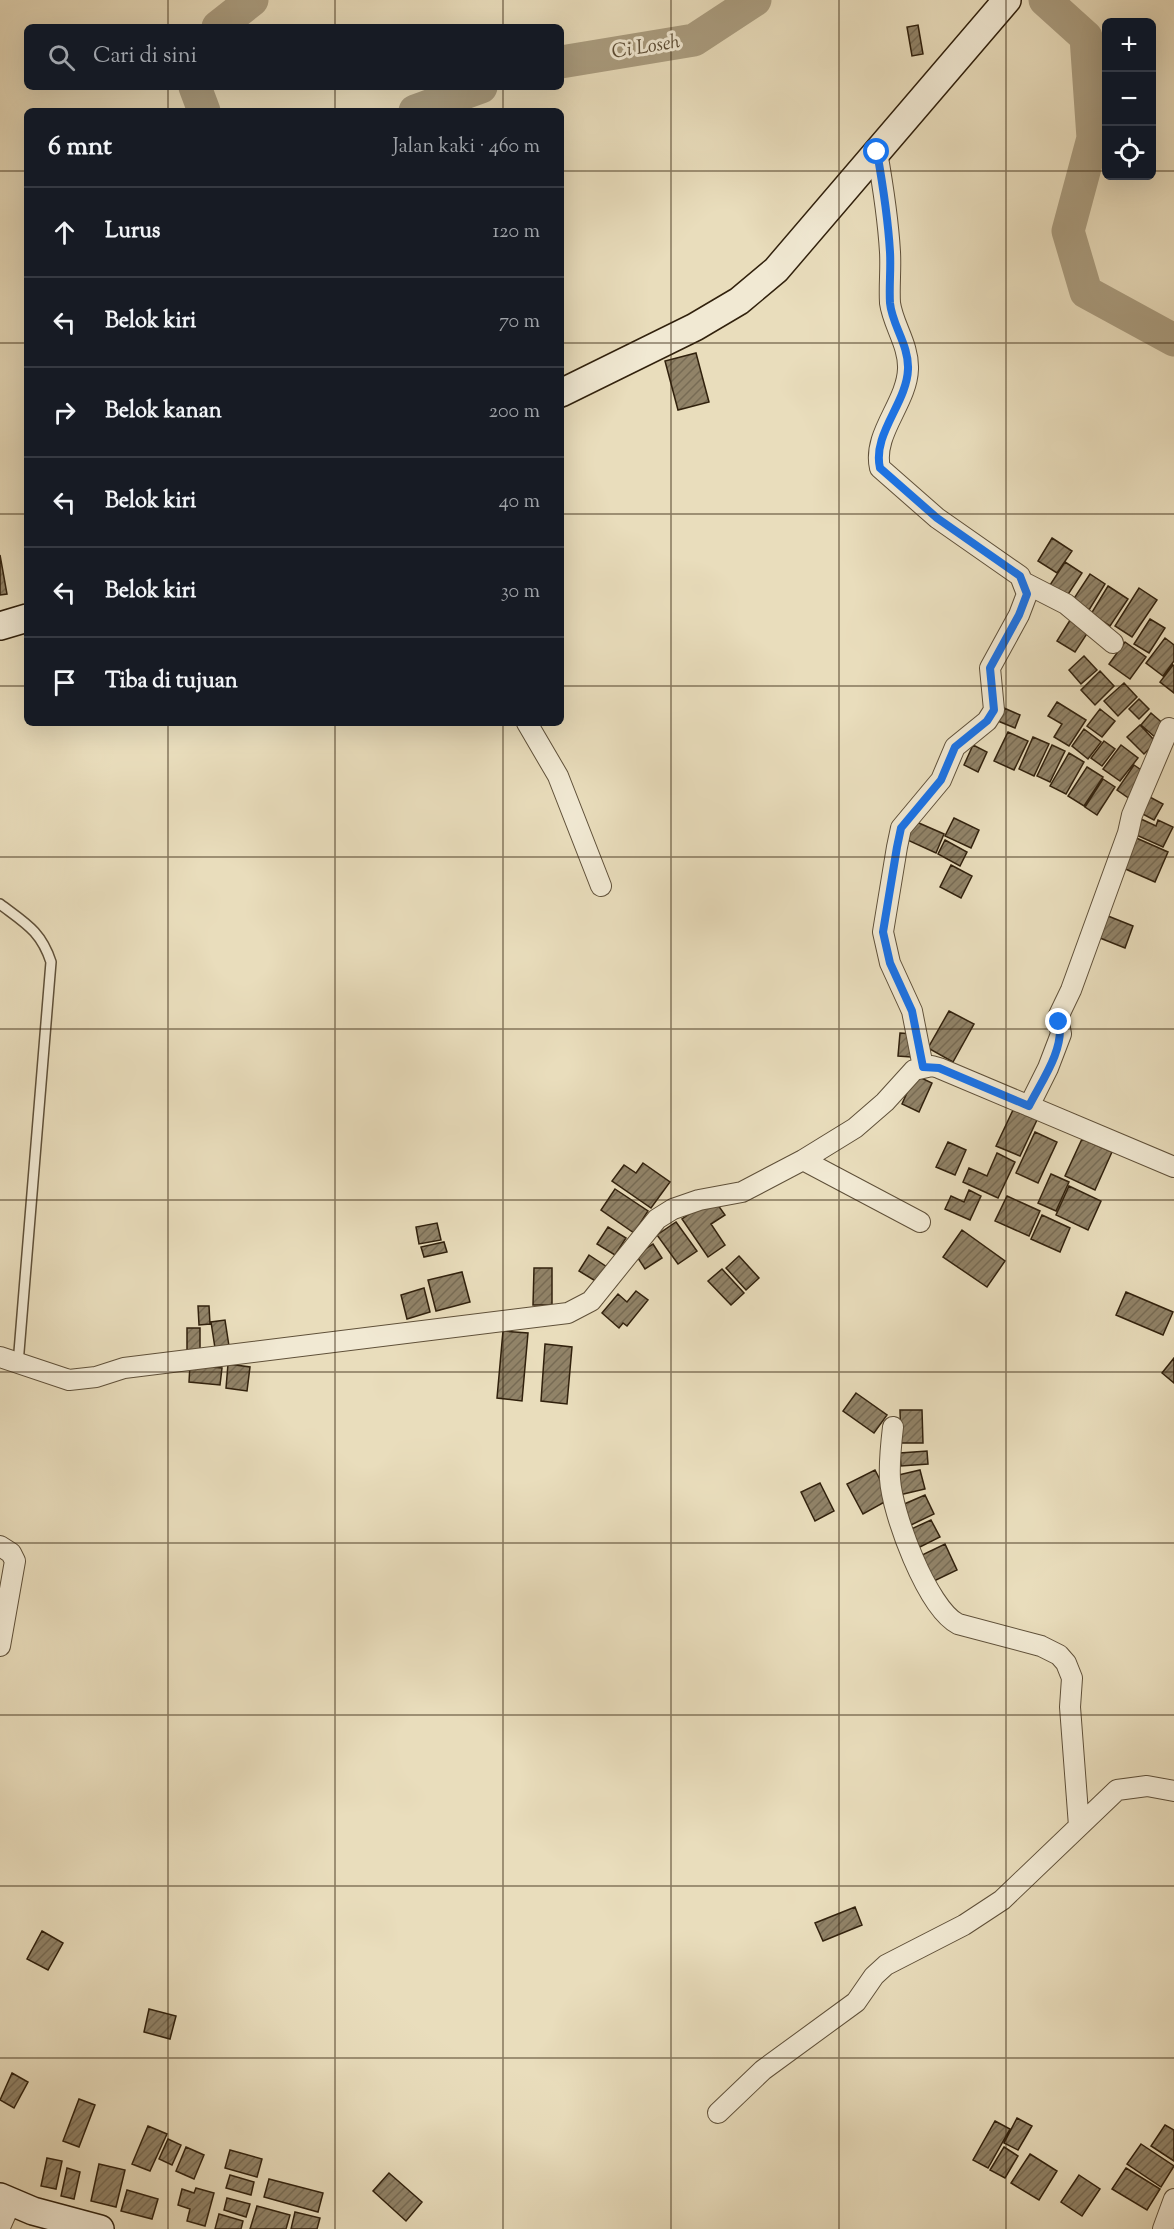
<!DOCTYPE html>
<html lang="id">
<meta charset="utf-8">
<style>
:root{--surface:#171b24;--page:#20242c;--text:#f1f3f6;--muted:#9ea1a6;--line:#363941}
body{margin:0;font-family:"Sorts Mill Goudy",serif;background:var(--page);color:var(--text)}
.controls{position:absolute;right:18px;top:18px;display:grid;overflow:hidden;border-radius:9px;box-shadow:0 6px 24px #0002}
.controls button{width:54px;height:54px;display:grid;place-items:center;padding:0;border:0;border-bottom:2px solid var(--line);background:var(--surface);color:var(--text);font:30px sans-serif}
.stop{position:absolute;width:18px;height:18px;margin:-14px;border:4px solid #1a73e8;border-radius:50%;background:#fff}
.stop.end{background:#1a73e8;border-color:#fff;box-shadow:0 2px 6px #0008}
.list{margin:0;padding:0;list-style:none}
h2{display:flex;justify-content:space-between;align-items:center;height:78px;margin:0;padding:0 24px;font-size:26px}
h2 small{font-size:20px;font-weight:400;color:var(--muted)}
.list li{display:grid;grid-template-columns:39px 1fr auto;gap:18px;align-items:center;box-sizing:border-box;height:90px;padding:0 24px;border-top:2px solid var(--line)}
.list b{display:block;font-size:22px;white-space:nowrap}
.list em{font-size:20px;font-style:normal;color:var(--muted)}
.icon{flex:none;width:33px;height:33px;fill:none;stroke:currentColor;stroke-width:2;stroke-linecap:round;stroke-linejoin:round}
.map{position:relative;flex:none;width:1174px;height:2229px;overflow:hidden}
.search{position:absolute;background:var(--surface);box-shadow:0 6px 24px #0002;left:24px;top:24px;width:540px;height:66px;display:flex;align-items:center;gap:15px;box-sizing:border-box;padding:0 21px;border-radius:9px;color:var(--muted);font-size:22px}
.panel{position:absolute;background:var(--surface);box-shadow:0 6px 24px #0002;left:24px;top:108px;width:540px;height:618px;border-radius:9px}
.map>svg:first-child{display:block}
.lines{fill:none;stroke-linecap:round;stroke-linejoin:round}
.river{stroke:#aa9d80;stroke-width:33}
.building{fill:url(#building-hatch);stroke:#31210d;stroke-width:1.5}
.lane-casing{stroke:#5f5039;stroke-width:12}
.street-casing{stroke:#5f5039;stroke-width:22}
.secondary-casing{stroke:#31210d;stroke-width:30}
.lane{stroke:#f1e9d3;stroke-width:9}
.street{stroke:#f1e9d3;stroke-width:20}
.secondary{stroke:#f1e9d3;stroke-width:27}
.route{stroke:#1a73e8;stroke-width:8}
.grid{fill:none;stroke:#31210d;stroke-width:1.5;stroke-opacity:0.55}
.labels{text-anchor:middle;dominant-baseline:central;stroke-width:6;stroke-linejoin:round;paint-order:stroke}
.water-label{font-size:20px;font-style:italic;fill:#5b4c35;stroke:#f1e9d3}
</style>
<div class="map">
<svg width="1174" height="2229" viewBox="0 0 1174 2229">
<defs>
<pattern id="building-hatch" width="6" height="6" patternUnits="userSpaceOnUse" patternTransform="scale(1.5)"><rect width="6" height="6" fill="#918368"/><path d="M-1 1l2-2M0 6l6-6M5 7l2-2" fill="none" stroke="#776b54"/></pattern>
</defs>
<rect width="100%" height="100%" fill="#e9ddbc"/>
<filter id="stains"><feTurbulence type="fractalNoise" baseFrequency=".00333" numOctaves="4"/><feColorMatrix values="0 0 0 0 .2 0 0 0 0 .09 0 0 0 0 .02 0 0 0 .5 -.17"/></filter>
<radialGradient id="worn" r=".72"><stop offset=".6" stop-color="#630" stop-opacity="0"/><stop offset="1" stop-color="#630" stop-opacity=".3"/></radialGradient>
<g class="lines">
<path class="river" d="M 1045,0 L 1086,37 L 1093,138 L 1068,231 L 1086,292 L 1174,340
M 218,27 L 252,0
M 561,62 L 694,40 L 755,0
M 195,87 L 204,111
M 415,111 L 481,87"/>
</g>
<path class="building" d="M 918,25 L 923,54 L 912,56 L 907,27 Z
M 696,353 L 709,402 L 678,410 L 665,361 Z
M 1052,538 L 1072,551 L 1057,573 L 1038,561 Z
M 0,555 L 7,594 L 0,595 Z
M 1065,562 L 1082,573 L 1067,596 L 1050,585 Z
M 1090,574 L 1105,584 L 1089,610 L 1073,600 Z
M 1108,586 L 1128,599 L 1110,626 L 1091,614 Z
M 1139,588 L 1157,600 L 1132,637 L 1115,626 Z
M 1072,617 L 1090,629 L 1075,652 L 1057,641 Z
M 1150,619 L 1165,628 L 1149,653 L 1134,644 Z
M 1165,638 L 1174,645 L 1174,661 L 1163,676 L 1146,663 Z
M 1125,642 L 1146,657 L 1130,679 L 1109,664 Z
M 1084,656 L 1097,670 L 1081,684 L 1069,670 Z
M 1173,665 L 1174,666 L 1174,693 L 1160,682 Z
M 1100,671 L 1114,686 L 1095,705 L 1081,690 Z
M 1124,683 L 1137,697 L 1118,716 L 1104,701 Z
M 1139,699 L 1149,709 L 1139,719 L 1129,709 Z
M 1057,702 L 1086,720 L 1069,746 L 1054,737 L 1062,724 L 1048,716 Z
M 1004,708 L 1020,715 L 1015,728 L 998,721 Z
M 1100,709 L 1115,721 L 1102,737 L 1087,726 Z
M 1151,713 L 1166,726 L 1156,738 L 1141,725 Z
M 1140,725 L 1156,742 L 1144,754 L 1127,737 Z
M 1084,729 L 1101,742 L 1088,759 L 1072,746 Z
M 1008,732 L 1028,741 L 1014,770 L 994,761 Z
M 1033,737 L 1049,744 L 1034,776 L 1019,769 Z
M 1104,741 L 1115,749 L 1102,766 L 1091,758 Z
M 973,745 L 987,752 L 978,772 L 964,765 Z
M 1052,745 L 1065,751 L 1050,782 L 1037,776 Z
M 1121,745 L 1138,758 L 1120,781 L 1103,769 Z
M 1069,753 L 1084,762 L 1066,794 L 1050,786 Z
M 1134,765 L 1147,774 L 1130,799 L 1117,790 Z
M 1087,767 L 1103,777 L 1084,806 L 1068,796 Z
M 1103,779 L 1115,787 L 1097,815 L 1085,807 Z
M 1146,795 L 1163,804 L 1154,820 L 1137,811 Z
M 954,818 L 979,830 L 971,848 L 945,836 Z
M 1141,819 L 1156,826 L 1158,820 L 1173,827 L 1163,847 L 1134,834 Z
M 912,820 L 944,834 L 936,853 L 903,838 Z
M 1134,837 L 1168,852 L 1155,882 L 1121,867 Z
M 945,840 L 967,852 L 960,866 L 938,854 Z
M 951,865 L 972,876 L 961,898 L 940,887 Z
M 1103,914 L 1133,926 L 1125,948 L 1095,936 Z
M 949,1011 L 974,1024 L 953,1062 L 928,1048 Z
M 900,1033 L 913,1034 L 911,1057 L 898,1056 Z
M 915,1075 L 932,1083 L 919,1112 L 902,1104 Z
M 1013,1110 L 1037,1120 L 1020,1156 L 996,1146 Z
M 1035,1132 L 1057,1142 L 1038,1183 L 1016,1173 Z
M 1082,1139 L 1112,1152 L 1095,1190 L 1065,1176 Z
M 948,1142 L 966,1150 L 955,1175 L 936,1167 Z
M 997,1153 L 1015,1162 L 998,1198 L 963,1182 L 969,1168 L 987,1176 Z
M 643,1163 L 670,1182 L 651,1208 L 612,1181 L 624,1165 L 636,1173 Z
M 1051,1174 L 1069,1182 L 1056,1211 L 1038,1203 Z
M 1069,1186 L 1101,1201 L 1088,1230 L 1056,1215 Z
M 615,1189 L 648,1211 L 634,1233 L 601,1210 Z
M 969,1190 L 981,1196 L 970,1220 L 945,1209 L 951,1196 L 964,1202 Z
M 1007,1196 L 1040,1211 L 1029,1236 L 995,1221 Z
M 713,1198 L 725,1215 L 711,1224 L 725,1245 L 708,1257 L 682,1219 Z
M 1042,1215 L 1070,1228 L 1060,1252 L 1031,1239 Z
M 676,1222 L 697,1251 L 678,1264 L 657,1235 Z
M 437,1223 L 441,1240 L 419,1244 L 416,1227 Z
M 608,1227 L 626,1238 L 615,1255 L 597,1244 Z
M 962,1230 L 1005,1261 L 987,1287 L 943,1257 Z
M 444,1242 L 447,1252 L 424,1257 L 421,1247 Z
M 653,1244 L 662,1258 L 645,1269 L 636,1255 Z
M 589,1255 L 607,1267 L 597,1282 L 579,1271 Z
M 739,1256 L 759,1278 L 746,1290 L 726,1268 Z
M 534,1268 L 552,1268 L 552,1305 L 533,1305 Z
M 722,1269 L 744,1293 L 731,1305 L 708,1281 Z
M 462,1272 L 470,1302 L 436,1311 L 428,1280 Z
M 424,1288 L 430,1312 L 407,1319 L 401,1295 Z
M 636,1291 L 648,1300 L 627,1326 L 623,1323 L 619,1328 L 602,1313 L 618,1294 L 627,1302 Z
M 1126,1292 L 1173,1312 L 1163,1335 L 1116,1315 Z
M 198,1306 L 209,1306 L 210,1324 L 199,1325 Z
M 225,1320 L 229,1346 L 215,1348 L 211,1322 Z
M 187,1328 L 200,1328 L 200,1350 L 187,1350 Z
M 503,1331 L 528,1333 L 522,1401 L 497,1398 Z
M 545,1344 L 572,1347 L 567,1404 L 541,1401 Z
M 1174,1358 L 1174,1383 L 1162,1373 Z
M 228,1364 L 250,1367 L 247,1391 L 226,1388 Z
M 190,1365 L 222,1368 L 220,1385 L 189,1382 Z
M 856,1393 L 887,1415 L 874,1433 L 843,1411 Z
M 900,1410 L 922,1410 L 923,1443 L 901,1443 Z
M 927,1451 L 928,1464 L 901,1466 L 900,1453 Z
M 875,1470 L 890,1499 L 863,1514 L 847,1484 Z
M 920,1470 L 925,1489 L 899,1495 L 894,1476 Z
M 820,1483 L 834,1511 L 815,1521 L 801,1492 Z
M 925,1495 L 934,1514 L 911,1525 L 902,1505 Z
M 931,1520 L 940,1537 L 918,1548 L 909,1530 Z
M 945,1544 L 957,1570 L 934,1581 L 922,1555 Z
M 855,1907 L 862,1925 L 823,1941 L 815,1923 Z
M 42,1931 L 63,1943 L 48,1970 L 27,1959 Z
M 149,2009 L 176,2016 L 170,2039 L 144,2032 Z
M 12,2073 L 28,2082 L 14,2108 L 0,2100 Z
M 79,2099 L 95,2105 L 79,2147 L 63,2141 Z
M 1017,2118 L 1032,2126 L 1018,2150 L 1004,2143 Z
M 995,2121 L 1010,2129 L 988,2168 L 973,2160 Z
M 1165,2125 L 1174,2130 L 1174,2161 L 1151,2146 Z
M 148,2126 L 167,2134 L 150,2171 L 132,2164 Z
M 168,2139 L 181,2145 L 172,2165 L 159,2159 Z
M 1141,2144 L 1174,2166 L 1161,2187 L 1127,2164 Z
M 186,2147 L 204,2155 L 194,2179 L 176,2171 Z
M 1004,2147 L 1018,2156 L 1005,2178 L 990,2170 Z
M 230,2150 L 262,2159 L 257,2177 L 225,2168 Z
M 1030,2154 L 1057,2171 L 1039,2200 L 1011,2183 Z
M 47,2158 L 62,2161 L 56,2189 L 41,2186 Z
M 99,2164 L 125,2170 L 116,2207 L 91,2201 Z
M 67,2168 L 80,2172 L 74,2199 L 61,2196 Z
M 1126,2168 L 1160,2189 L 1147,2210 L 1112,2189 Z
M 389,2173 L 422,2202 L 406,2221 L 373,2191 Z
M 230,2175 L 254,2182 L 251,2195 L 226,2188 Z
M 1079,2175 L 1100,2189 L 1082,2216 L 1061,2202 Z
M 269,2179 L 323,2193 L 318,2212 L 264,2197 Z
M 196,2188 L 214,2193 L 205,2226 L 187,2221 L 190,2209 L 178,2205 L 182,2189 L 194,2193 Z
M 127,2190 L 158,2199 L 152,2219 L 121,2211 Z
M 227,2198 L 250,2204 L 246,2217 L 224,2210 Z
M 257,2206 L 290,2215 L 286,2229 L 250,2229 Z
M 295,2212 L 320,2218 L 317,2229 L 291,2229 Z
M 219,2214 L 243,2221 L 241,2229 L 215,2229 Z"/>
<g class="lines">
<g class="lane-casing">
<path id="lane" d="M 0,904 C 25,923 41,931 51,962 L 18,1364"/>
</g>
<g class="street-casing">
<path id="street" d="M 877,152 C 883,186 888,218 890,252 C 891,269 889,286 890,303 C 893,325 909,345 908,369 C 907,403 872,434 880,468 L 937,518 L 1020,576 L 1027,594 L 1019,615 L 990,668 L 994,710 L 987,721 L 955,747 L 941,780 L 901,828 L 897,847 L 883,932 L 890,963 L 912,1011 L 923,1067
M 1025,583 L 1066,604 L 1113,643
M 527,723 L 558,776 L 601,886
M 1029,1106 L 1048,1068 L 1061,1034 L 1058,1017 L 1071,990 L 1128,833 L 1132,815 L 1169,728
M 803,1160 L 920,1222
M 0,1357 L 69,1380 L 96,1377 L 124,1368 L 568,1313 L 591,1301 L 657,1219 L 673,1209 L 699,1200 L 742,1192 L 803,1160 L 855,1128 L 885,1102 L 914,1070 L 932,1066 L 939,1068 L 1174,1167
M 893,1427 C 891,1444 889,1462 890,1479 C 892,1513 927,1608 958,1624 L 1041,1646 L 1059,1655 L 1066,1663 L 1072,1678 L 1070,1707 L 1079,1826
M 0,1546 L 11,1553 L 15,1561 L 0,1646
M 718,2113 L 763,2070 L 856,2002 L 874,1976 L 886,1965 L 964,1925 L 1002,1900 L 1117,1790 L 1147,1786 L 1174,1791
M 0,2227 L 11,2202
M 1163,2229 L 1174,2199"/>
</g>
<g class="secondary-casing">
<path id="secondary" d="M 561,393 L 695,327 L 739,301 L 776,270 L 1007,0
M 0,626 L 27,618
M 0,2197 L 33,2211 L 100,2229"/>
</g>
<use href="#lane" class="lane"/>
<use href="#street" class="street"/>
<use href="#secondary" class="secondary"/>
</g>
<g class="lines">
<path class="route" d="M 877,152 C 883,186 888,218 890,252 C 891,269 889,286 890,303 C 892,325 909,345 908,369 C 907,403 872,434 880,468 L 937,518 L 1020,576 L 1027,594 L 1019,615 L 990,668 L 994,710 L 987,721 L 955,747 L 941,780 L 901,828 L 897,847 L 883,932 L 890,963 L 912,1011 L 923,1067 L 939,1068 L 1029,1106 C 1041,1082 1065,1049 1059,1022"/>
</g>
<path class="grid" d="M 168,0 L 168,27M 335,0 L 335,27M 503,0 L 503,27M 671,0 L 671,2229M 839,0 L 839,2229M 1006,0 L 1006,2229M 168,87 L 168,111M 335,87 L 335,111M 503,87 L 503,111M 0,171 L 27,171M 561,171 L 1106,171M 1152,171 L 1174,171M 0,343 L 27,343M 561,343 L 1174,343M 0,514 L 27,514M 561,514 L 1174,514M 0,686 L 27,686M 561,686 L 1174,686M 168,723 L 168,2229M 335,723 L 335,2229M 503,723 L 503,2229M 0,857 L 1174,857M 0,1029 L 1174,1029M 0,1200 L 1174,1200M 0,1372 L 1174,1372M 0,1543 L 1174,1543M 0,1715 L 1174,1715M 0,1886 L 1174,1886M 0,2058 L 1174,2058"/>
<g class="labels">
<g class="water-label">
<text transform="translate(646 48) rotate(-9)">Ci Loseh</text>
</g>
</g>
<rect width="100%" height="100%" filter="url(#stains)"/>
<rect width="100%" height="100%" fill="url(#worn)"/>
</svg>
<div class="controls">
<button>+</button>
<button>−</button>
<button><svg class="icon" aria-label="locate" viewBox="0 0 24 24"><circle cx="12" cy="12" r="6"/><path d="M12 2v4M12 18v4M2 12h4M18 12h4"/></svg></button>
</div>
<div class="stop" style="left:877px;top:152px"></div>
<div class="stop end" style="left:1059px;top:1022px"></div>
<div class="search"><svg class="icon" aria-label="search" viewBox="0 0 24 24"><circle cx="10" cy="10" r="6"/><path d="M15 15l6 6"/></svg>Cari di sini</div>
<section class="panel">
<h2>6 mnt<small>Jalan kaki · 460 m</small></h2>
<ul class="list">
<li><svg class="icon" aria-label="ahead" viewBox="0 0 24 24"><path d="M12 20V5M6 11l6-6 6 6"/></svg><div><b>Lurus</b></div><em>120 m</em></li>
<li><svg class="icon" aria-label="left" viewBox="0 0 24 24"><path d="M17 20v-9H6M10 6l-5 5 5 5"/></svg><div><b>Belok kiri</b></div><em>70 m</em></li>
<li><svg class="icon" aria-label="right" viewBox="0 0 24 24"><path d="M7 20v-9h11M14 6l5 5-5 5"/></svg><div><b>Belok kanan</b></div><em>200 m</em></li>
<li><svg class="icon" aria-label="left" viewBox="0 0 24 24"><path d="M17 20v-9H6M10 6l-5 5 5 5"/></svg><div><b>Belok kiri</b></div><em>40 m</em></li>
<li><svg class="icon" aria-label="left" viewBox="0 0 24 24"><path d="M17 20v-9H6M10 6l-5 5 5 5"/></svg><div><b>Belok kiri</b></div><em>30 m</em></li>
<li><svg class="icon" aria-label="arrive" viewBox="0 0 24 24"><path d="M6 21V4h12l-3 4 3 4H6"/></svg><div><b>Tiba di tujuan</b></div></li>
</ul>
</section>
</div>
